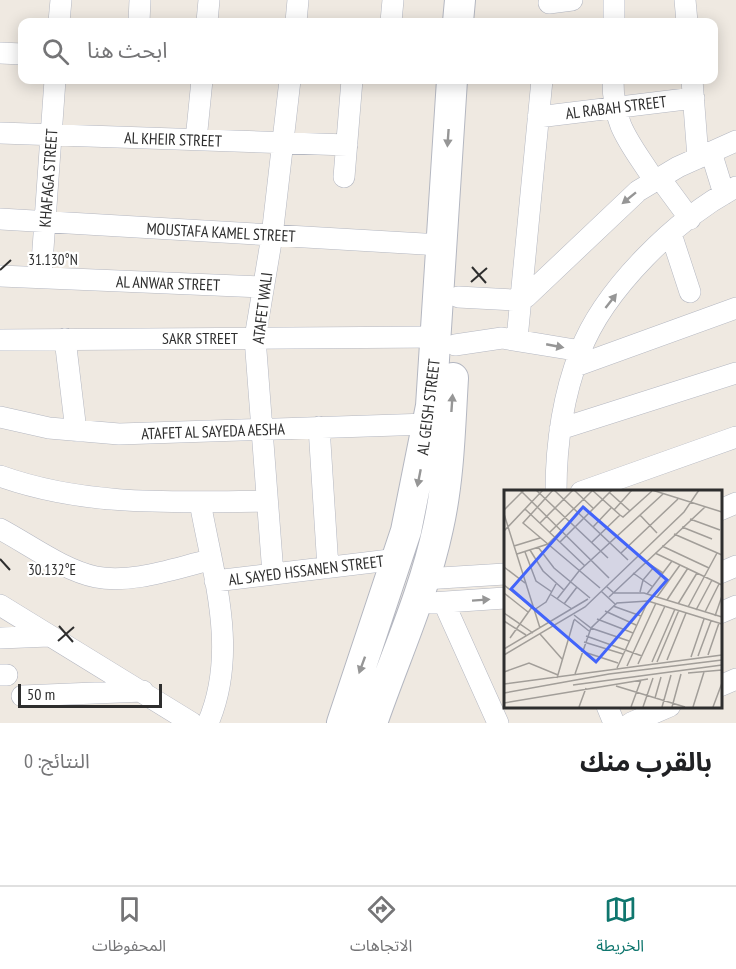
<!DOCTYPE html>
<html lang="ar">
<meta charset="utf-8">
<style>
:root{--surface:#fff;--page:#f6f6f6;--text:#202124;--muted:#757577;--line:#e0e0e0;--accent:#0f766e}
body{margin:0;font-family:"PT Sans Narrow","Noto Sans Arabic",sans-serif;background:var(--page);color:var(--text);direction:rtl}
.scale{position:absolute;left:18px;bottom:15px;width:144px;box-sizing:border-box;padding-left:6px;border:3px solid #2e2e2e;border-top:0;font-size:16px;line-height:21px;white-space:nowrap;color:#2e2e2e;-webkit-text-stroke:4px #fff;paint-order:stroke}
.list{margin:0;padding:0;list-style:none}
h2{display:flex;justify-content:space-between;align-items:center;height:78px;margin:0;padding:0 24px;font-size:26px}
h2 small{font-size:20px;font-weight:400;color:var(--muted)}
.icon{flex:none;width:33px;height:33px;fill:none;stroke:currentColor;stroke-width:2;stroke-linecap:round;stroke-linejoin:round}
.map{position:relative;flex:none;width:736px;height:723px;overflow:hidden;direction:ltr}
.search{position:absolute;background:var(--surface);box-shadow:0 3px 15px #0003;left:18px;right:18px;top:18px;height:66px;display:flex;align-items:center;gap:15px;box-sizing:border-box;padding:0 21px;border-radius:12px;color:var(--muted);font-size:22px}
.sheet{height:162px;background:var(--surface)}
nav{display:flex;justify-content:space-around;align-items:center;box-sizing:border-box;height:84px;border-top:2px solid var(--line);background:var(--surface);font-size:16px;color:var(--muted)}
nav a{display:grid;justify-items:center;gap:3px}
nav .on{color:var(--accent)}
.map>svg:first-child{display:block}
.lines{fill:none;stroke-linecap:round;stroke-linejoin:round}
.street-casing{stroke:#b4b7c1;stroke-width:22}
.secondary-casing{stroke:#b4b7c1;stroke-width:32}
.street{stroke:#fff;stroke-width:21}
.secondary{stroke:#fff;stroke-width:30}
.oneway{fill:#969696}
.ticks{fill:none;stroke:#2e2e2e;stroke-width:2}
.labels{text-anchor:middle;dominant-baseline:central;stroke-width:4.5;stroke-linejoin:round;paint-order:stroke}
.street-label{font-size:16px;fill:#2e2e2e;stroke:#fff}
.inset-road{fill:none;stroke:#a29e99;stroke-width:1.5}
.view{fill:#4264fb;fill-opacity:0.15;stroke:#4264fb;stroke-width:3}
.inset-edge{fill:none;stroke:#2e2e2e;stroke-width:3}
.ticks-label{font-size:15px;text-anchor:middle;fill:#2e2e2e;stroke:#fff;stroke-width:4.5;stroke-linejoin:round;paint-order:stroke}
</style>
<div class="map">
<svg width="736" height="723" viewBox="0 0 736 723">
<rect width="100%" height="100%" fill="#efe9e1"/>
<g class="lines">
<g class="street-casing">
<path id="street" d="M 685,0 L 687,22
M 549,3 L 572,0
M 59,22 L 61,0
M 139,22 L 140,0
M 207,22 L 209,0
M 296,22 L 298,0
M 391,22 L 393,0
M 614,22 L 614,0
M 0,53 L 22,54
M 613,80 C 613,127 630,142 654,180
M 692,80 L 698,158
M 538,117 L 694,98
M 0,133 L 347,145
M 196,140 L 202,80
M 711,152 L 724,194
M 344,177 L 352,80
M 659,177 L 690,219
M 0,219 L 441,245
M 671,234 L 690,292
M 0,276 L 263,287
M 41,277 L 55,80
M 458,297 L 514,300 L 526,297 L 638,191 L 678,167 L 736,141
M 65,339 L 76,431
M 517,339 L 542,80
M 0,340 L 436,337
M 455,345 L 502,338 L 581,351
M 576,366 L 736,308
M 0,417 L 49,428 L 119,434 L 428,424
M 319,427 L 328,568
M 560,429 L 736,373
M 0,476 C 87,507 176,502 267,501
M 556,492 C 556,445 563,396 580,352 C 604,289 677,218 736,187
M 581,492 L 736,437
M 200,502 C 213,575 239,651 208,723
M 720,510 L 736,503
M 0,529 C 30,545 63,570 96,577 C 132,584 175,568 210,560
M 720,573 L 736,566
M 273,574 L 255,338 L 272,236 L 290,80
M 424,579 L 505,574
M 215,581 L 398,559
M 431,603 L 505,598
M 444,603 L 498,723
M 0,605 L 192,723
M 720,613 L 736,606
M 0,638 L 49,636
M 0,675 L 7,675
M 720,686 L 736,679
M 22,696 L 143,691
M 607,706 L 614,723
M 631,723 L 670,706"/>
</g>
<g class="secondary-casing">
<path id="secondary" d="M 458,22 L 460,0
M 342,723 L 406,531 L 431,406 L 452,80
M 372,723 C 394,659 424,594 438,528 C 449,479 450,428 453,378"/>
</g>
<use href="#street" class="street"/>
<use href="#secondary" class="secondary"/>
</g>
<defs><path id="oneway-solid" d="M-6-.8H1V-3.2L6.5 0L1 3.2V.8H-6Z" transform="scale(1.5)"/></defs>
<g class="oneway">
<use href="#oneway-solid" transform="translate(448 138) rotate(94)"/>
<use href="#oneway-solid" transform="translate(629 198) rotate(141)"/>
<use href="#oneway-solid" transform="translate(611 301) rotate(-52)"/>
<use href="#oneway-solid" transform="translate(555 346) rotate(11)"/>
<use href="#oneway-solid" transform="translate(452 403) rotate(-86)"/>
<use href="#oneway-solid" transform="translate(419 478) rotate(101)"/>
<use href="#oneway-solid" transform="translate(481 600) rotate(-4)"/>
<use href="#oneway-solid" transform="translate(362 665) rotate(110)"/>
</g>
<path class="ticks" d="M 472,267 L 486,283M 0,270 L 11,260M 471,282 L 487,268M 0,559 L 10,570M 59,626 L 73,642M 58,641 L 74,627"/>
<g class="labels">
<g class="street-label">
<text transform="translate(616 107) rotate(-7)">AL RABAH STREET</text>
<text transform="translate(173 139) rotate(2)">AL KHEIR STREET</text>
<text transform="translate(48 178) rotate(-86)">KHAFAGA STREET</text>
<text transform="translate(221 232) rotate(3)">MOUSTAFA KAMEL STREET</text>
<text transform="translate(168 283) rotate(2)">AL ANWAR STREET</text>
<text transform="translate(262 308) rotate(-83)">ATAFET WALI</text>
<text x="200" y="338">SAKR STREET</text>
<text transform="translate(428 407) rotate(-83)">AL GEISH STREET</text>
<text transform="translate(213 431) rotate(-2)">ATAFET AL SAYEDA AESHA</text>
<text transform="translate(306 570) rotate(-7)">AL SAYED HSSANEN STREET</text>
</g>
</g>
<g transform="translate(504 490)">
<rect width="218" height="218" fill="#efe9e1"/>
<path class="inset-road" d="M 16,0 L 105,88M 32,0 L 104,68M 49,0 L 19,33 L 96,98M 50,0 L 124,70M 70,0 L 90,19M 88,0 L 116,25M 148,0 L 218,22M 106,3 L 126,21M 21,19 L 81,76M 0,20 L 20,0M 110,20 L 128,0M 0,24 L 36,138M 116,25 L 119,27 L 148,1M 136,25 L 153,43M 186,29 L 216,40M 36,33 L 69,0M 89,37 L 107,18M 178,37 L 208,49M 0,41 L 39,0M 46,42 L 89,0M 170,44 L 218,65M 56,52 L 108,0M 88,52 L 116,25M 10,56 L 36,48M 158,56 L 205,78M 34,57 L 50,78 L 86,108M 26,60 L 39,81 L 60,100M 21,62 L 32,91 L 48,102M 117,63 L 174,9M 151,63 L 218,95M 13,64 L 44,54 L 57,41M 142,72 L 159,83M 0,77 L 21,93M 129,83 L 149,97M 0,95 L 28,117M 102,96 L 110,103 L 140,103 L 218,127M 97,101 L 111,114M 136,102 L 139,90 L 150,77M 0,103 L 24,122M 46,104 L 68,119M 143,104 L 168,71M 105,107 L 201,17M 153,107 L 176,75M 53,109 L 75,81 L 159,4M 163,110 L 184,78M 60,114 L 73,97M 174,114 L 193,83M 109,116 L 137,126M 184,117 L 213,63M 30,120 L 42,112 L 52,94M 192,120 L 208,90M 101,121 L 132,135M 201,122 L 215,94M 0,123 L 29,143M 70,125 L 87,138 L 125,151M 211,126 L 218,106M 70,129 L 85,141M 93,129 L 129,143M 0,131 L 22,145M 36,144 L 58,169M 82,146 L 138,166M 6,148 L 28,117M 80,152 L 119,164M 0,159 L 84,109M 77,161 L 114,173M 0,165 L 81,117 L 180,22 L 195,0M 204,165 L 215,133M 194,166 L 207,131M 187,167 L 200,129M 163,170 L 182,123M 148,172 L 171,119M 153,172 L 175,120M 134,174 L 161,116M 123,176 L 152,113M 113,178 L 144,111M 0,182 L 25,173 L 54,185M 184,183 L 218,180M 71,184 L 87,138 L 113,113 L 144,111 L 218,134M 53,188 L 70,130M 0,194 L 218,165M 69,195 L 218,175M 112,196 L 181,217M 0,203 L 105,184 L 218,170M 151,208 L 157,187M 0,213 L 144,189M 75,217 L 82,198M 127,217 L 137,190M 139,217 L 149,188M 158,217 L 167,185M 168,217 L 177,184M 189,217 L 200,182M 209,217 L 218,193"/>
<path class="view" d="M 79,17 L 163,90 L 92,172 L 7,99 Z"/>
<rect width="218" height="218" class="inset-edge"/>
</g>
<g class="ticks-label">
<text x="53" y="265">31.130°N</text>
<text x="52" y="575">30.132°E</text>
</g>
</svg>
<div class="scale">50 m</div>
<div class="search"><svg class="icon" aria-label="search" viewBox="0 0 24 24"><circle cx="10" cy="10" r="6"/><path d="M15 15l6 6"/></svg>ابحث هنا</div>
</div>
<section class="sheet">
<h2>بالقرب منك<small>النتائج: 0</small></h2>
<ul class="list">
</ul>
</section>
<nav>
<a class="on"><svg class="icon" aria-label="map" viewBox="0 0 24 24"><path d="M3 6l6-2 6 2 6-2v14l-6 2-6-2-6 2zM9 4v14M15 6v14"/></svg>الخريطة</a>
<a><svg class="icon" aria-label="directions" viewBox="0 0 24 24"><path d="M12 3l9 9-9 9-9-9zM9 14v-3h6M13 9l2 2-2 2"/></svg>الاتجاهات</a>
<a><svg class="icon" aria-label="saved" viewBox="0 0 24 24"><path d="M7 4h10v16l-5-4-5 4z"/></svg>المحفوظات</a>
</nav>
